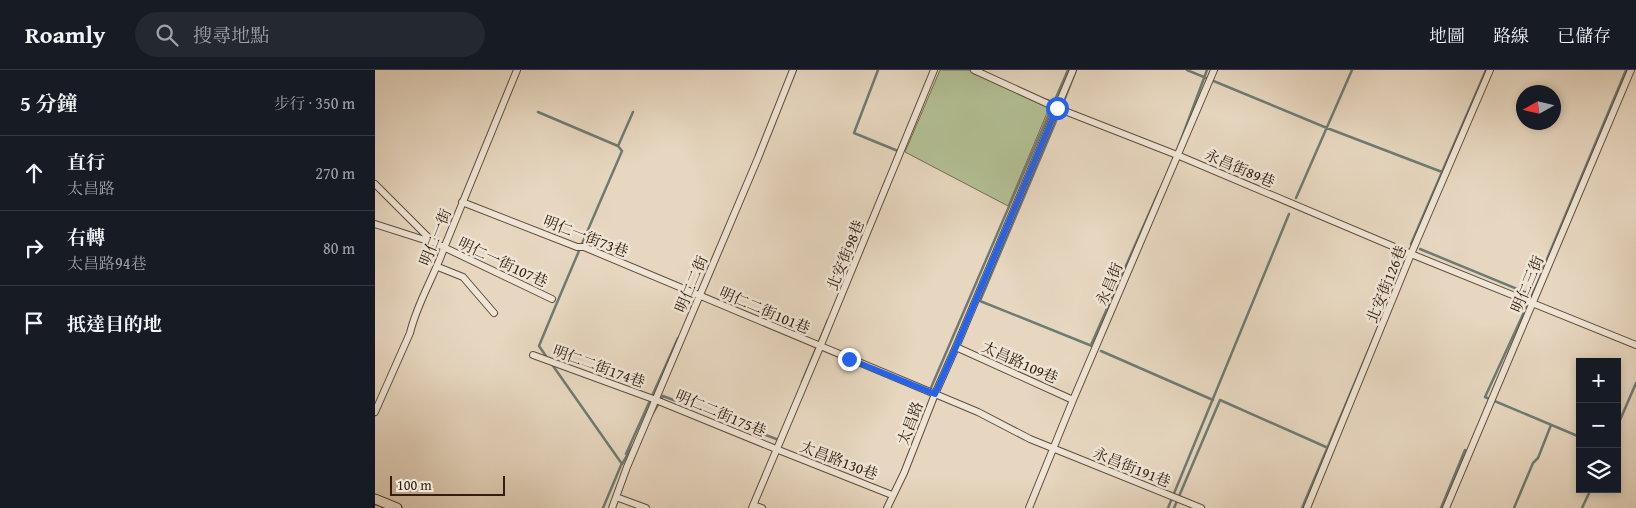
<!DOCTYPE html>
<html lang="zh-TW">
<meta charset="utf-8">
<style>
:root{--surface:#171b24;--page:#242831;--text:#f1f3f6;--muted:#9ea1a6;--line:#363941}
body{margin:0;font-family:"Gentium Book Plus","Noto Serif TC",serif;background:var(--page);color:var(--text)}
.controls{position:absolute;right:15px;bottom:15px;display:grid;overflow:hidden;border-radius:0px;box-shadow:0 2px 8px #0003}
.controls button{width:45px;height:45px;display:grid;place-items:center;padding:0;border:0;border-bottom:1px solid var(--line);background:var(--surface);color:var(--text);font:25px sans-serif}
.compass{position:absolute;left:1141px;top:15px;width:45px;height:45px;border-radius:50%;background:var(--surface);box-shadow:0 2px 8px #0003;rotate:262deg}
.scale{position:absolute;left:15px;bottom:12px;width:115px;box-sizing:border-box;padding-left:5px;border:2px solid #341d0e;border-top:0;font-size:14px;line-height:18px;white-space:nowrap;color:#341d0e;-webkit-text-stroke:4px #efe5d6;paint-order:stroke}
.stop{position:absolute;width:15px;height:15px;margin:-11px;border:4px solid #2563eb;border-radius:50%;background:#fff}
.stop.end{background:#2563eb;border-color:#fff;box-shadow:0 1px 5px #0008}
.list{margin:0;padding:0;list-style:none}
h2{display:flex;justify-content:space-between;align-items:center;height:65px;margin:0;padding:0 20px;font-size:21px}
h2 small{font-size:16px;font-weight:400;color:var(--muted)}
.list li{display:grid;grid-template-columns:32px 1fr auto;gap:15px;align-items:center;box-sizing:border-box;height:75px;padding:0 20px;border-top:1px solid var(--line)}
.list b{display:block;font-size:19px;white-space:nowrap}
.list p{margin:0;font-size:16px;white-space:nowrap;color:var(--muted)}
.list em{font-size:16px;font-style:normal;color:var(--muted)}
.icon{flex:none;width:28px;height:28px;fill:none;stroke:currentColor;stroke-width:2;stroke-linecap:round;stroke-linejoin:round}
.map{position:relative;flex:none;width:1261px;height:438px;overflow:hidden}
header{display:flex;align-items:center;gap:30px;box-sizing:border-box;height:70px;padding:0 25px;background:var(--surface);border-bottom:1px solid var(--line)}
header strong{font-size:24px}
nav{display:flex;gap:28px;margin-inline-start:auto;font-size:18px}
.search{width:350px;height:45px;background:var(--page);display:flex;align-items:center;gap:12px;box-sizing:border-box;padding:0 18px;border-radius:28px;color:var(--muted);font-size:19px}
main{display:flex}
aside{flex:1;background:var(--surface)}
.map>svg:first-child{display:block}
.green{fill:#b3bf94;stroke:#746e51}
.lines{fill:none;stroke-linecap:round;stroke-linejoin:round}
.stream{stroke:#6f7b72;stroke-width:2.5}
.street-casing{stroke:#614c3a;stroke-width:8}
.secondary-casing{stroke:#341d0e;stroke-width:11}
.street{stroke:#efe5d6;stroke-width:6}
.secondary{stroke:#efe5d6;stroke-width:9}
.route{stroke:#2563eb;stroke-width:6}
.labels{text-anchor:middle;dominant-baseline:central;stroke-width:5;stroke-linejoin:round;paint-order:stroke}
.street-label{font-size:15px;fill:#341d0e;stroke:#efe5d6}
</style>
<header>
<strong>Roamly</strong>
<div class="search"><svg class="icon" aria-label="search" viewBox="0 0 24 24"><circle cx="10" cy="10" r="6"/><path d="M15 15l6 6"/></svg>搜尋地點</div>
<nav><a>地圖</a><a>路線</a><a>已儲存</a></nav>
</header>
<main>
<aside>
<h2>5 分鐘<small>步行 · 350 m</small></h2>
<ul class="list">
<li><svg class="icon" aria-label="ahead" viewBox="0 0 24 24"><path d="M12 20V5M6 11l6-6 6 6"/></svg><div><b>直行</b><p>太昌路</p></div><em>270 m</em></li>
<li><svg class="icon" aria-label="right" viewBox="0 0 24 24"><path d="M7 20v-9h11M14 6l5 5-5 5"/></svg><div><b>右轉</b><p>太昌路94巷</p></div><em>80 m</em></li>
<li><svg class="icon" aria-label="arrive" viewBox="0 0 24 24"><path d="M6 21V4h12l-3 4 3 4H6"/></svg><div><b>抵達目的地</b></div></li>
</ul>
</aside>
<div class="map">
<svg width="1261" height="438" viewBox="0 0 1261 438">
<rect width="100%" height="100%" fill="#e7d7c0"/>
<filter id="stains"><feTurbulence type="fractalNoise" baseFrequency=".004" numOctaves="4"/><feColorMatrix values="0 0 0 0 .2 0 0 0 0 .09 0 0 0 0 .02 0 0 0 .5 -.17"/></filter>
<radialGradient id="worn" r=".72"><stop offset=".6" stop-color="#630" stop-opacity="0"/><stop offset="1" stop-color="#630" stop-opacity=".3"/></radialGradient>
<path class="green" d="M 565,0 L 596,0 L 630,15 L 677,31 L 633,136 L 530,82 Z"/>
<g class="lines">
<path class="stream" d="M 503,0 L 479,63 L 523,81
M 812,0 L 952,58 L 1067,102 L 1036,174 L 1038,176
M 680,30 L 693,0
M 687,36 L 701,0
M 163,42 L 243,76
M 684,44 L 605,231 L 717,276
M 803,78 L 832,0
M 1067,102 L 1111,0
M 921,128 L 977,0
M 1045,179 L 1157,225 L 1110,327 L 1205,367
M 1157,225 L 1251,0
M 716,275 L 784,121
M 726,281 L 838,330
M 173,289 L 164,276 C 191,210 219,146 247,81 L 243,76 L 258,42
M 176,293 L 247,394 L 258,376
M 427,312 L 453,250
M 555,320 L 676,39
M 278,343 L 288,326 L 404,370
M 1242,357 L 1261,313
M 251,384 L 303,268
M 228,438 L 247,393
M 793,438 L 914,144
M 799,438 L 845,330 L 951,377
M 927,438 L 1005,253
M 1066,438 L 1090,380
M 1139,438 L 1158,393 L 1163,388 L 1176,355
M 1207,438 L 1216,419"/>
<g class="street-casing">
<path id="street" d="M 599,0 L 682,38 L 802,85 L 1036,184 L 1261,275
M 0,114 L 58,172 L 177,229
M 87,132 L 202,177 L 209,177 L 603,342 L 655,369 L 826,438
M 0,154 L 56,172
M 63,197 L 88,207 L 119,243
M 581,277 L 698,330
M 158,285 L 281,330 L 401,379 L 517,425
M 0,342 L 35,263 C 42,233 59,207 69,178 L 142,0
M 241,427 L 271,438
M 378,435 L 387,438
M 237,438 L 252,397 L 383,88 L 418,0
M 377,438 L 445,277 L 559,0
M 512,438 L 529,403 L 560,324 L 581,277 L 698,0
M 654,438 L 698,330 L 839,0
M 932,438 L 1036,184 L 1115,0
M 1071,438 L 1256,0"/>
</g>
<g class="secondary-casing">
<path id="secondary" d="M 0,429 L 22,438"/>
</g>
<use href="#street" class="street"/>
<use href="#secondary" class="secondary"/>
</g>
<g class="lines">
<path class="route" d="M 474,289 L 560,324 L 581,277 L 682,38"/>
</g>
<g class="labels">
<g class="street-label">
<text transform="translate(865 98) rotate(23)">永昌街89巷</text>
<text transform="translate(211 166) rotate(21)">明仁一街73巷</text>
<text transform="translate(60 167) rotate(-68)">明仁一街</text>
<text transform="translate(470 185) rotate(-68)">北安街98巷</text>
<text transform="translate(128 192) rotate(25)">明仁一街107巷</text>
<text transform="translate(316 214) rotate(-67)">明仁二街</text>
<text transform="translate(734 214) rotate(-67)">永昌街</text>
<text transform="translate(1011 214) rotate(-68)">北安街126巷</text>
<text transform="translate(1152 214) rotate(-67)">明仁三街</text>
<text transform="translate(390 240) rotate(23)">明仁二街101巷</text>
<text transform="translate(645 292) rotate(24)">太昌路109巷</text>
<text transform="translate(224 296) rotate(20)">明仁二街174巷</text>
<text transform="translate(346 343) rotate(23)">明仁二街175巷</text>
<text transform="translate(535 353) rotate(-69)">太昌路</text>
<text transform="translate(464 390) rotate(21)">太昌路130巷</text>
<text transform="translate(757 397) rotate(22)">永昌街191巷</text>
</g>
</g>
<rect width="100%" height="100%" filter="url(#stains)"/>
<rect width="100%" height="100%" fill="url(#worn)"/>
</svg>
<div class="controls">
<button>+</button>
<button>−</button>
<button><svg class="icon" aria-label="layers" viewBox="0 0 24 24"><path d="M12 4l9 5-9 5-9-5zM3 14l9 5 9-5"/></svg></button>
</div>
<svg class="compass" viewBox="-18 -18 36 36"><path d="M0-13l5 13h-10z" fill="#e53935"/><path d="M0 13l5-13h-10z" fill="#9ea1a6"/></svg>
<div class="scale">100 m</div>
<div class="stop" style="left:682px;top:38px"></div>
<div class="stop end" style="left:474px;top:289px"></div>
</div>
</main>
